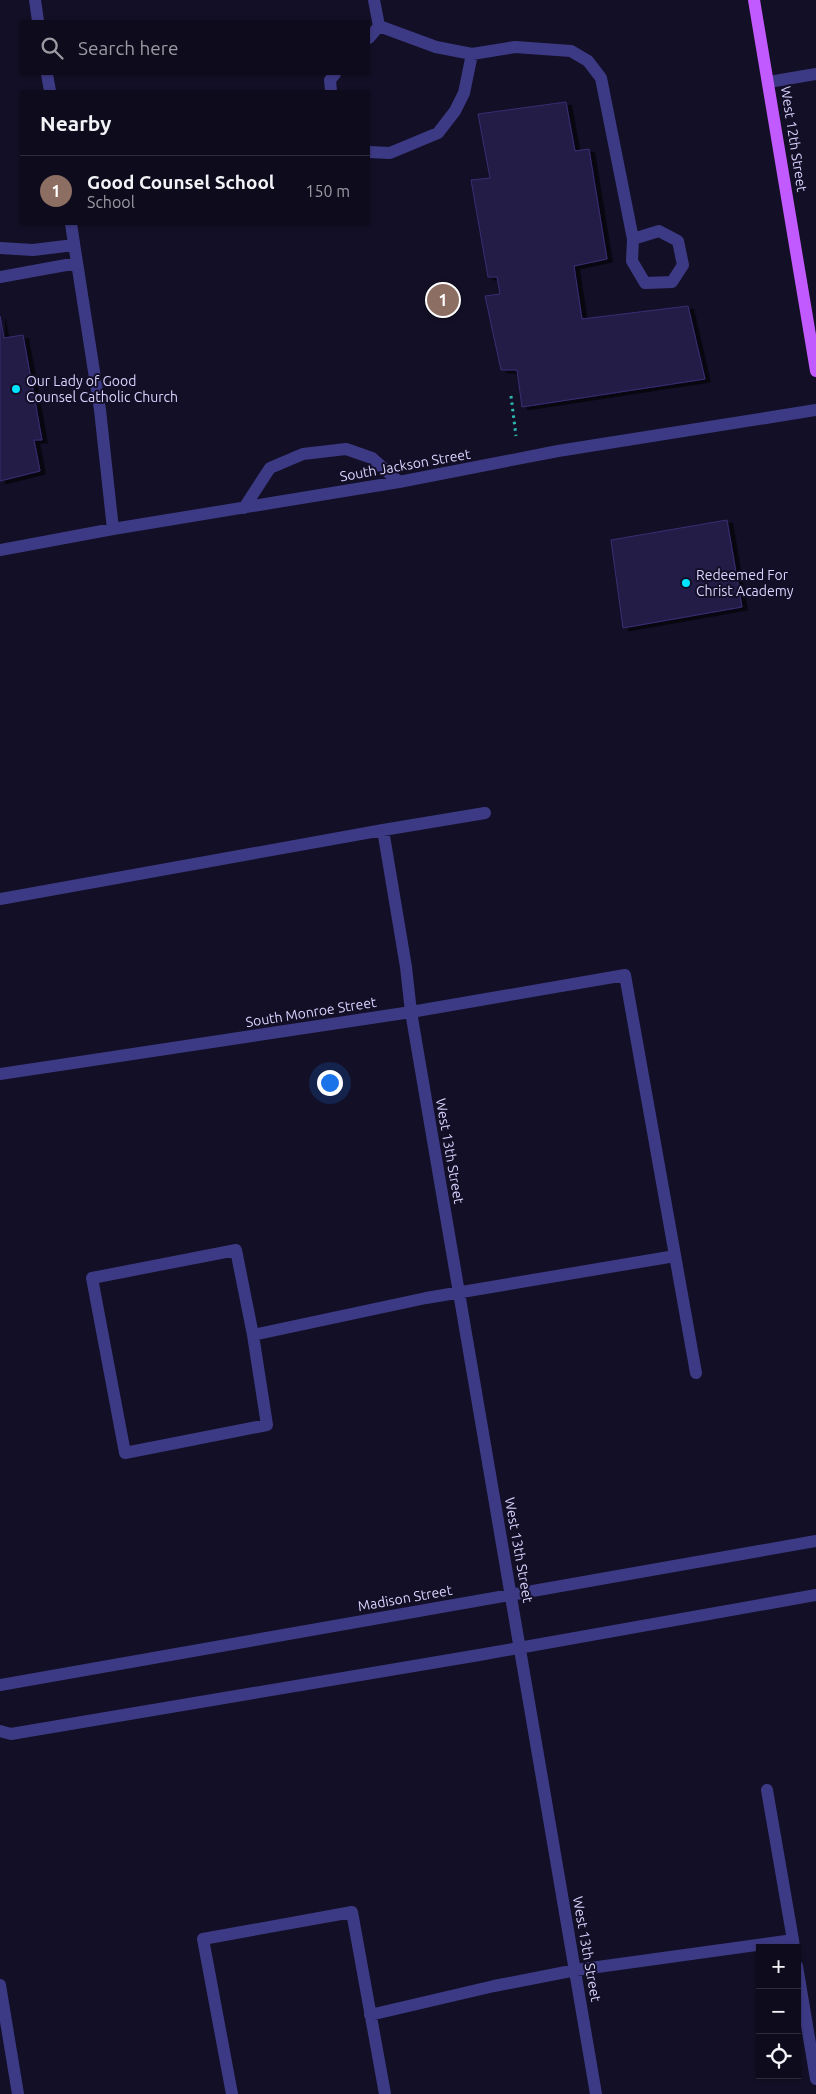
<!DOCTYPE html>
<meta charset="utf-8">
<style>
:root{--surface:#0e0b1c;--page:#1c1929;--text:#f1f3f6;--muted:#9b9ba3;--line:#2e2b3b;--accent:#7c3aed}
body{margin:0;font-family:Ubuntu,sans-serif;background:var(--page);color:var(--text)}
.controls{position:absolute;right:15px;bottom:15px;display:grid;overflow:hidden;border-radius:0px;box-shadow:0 1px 4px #0004}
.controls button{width:45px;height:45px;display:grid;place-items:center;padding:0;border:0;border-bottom:1px solid var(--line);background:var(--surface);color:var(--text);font:25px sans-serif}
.you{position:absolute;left:329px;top:1082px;width:18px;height:18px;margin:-12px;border:4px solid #fff;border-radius:50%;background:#1a73e8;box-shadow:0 0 0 8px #1a73e833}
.badge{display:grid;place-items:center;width:32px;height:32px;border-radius:50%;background:var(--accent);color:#fff;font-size:16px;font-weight:700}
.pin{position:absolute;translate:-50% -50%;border:2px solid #fff;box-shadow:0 1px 5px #0006}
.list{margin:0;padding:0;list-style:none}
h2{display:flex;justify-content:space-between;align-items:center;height:65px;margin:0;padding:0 20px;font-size:21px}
h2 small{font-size:16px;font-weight:400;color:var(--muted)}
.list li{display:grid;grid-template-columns:32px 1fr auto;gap:15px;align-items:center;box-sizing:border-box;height:70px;padding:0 20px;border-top:1px solid var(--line)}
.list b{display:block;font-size:19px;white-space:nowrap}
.list p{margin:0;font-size:16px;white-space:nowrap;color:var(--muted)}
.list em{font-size:16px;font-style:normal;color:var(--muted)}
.icon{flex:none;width:28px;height:28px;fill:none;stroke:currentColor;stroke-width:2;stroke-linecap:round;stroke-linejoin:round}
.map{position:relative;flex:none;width:816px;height:2094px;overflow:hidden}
.search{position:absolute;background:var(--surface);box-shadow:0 1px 4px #0004;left:20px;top:20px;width:350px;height:55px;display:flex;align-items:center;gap:12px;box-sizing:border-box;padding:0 18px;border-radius:0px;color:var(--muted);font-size:19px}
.panel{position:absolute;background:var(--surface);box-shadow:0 1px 4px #0004;left:20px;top:90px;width:350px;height:135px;border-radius:0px}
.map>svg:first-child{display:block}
.building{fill:#241b47;stroke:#3b2d73;filter:url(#shadow)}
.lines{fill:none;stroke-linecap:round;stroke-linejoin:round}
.path{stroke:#2fb8b0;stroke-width:3;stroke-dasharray:2.5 4;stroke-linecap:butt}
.minor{stroke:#3d3a85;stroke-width:12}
.major{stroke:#c25bff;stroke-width:12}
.poi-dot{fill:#00e5ff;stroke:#130f26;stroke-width:2}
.labels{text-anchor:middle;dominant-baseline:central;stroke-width:4;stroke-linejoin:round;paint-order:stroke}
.street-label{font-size:14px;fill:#d9d4ff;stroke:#130f26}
.poi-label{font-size:14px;fill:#d9d4ff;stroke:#130f26;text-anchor:start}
</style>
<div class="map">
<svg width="816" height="2094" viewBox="0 0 816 2094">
<defs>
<filter id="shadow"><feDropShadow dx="5.5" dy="3" stdDeviation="0" flood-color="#0009"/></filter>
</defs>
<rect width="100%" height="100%" fill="#130f26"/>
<path class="building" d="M 566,102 L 575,151 L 589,149 L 607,259 L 574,266 L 582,319 L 688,306 L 705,379 L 522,407 L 517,370 L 501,370 L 485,296 L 500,294 L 497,277 L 488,277 L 471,180 L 490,178 L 478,114 Z
M 0,316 L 4,338 L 23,335 L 42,440 L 34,440 L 40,471 L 0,481 Z
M 727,520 L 742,607 L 623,628 L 611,540 Z"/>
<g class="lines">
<path class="path" d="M 511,396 L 516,436"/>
<path class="minor" d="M 35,0 L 38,21
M 379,26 L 436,47 L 472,54 L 515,47 L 571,51 L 588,61 L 601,78 L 633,239 L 632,261 L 645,283 L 672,282 L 683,265 L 678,241 L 659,231 L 633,239
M 369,38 L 379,26 L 374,0
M 47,74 L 50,91
M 769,82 L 816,74
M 331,91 L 330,80 L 335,74
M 369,152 L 390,153 L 438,133 L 455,111 L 464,93 L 472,54
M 71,224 L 100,410 L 113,529
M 0,248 L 33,250 L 74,245
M 0,277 L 77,263
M 244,508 L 270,468 L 303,454 L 346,449 L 372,458 L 399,482
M 0,550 L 113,529 L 399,482 L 558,451 L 816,410
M 383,830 L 406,967 L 411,1012 L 596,2094
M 0,899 L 383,830 L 485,813
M 0,1074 L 411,1012 L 625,975 L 696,1373
M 253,1335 L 267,1425 L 125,1453 L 92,1278 L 236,1250 L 253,1335 L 426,1298 L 675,1256
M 0,1685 L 816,1541
M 0,1731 L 11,1734 L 479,1655 L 816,1595
M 767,1790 L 793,1940
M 797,1966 L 816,2079
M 0,1985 L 18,2094
M 370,2015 L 494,1986 L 576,1970 L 793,1940 L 794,1948
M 232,2094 L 203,1939 L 352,1912 L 385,2094"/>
<path class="major" d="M 754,0 L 816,371"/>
</g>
<g class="poi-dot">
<circle cx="16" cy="389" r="5"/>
<circle cx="686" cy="583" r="5"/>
</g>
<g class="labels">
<g class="street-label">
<text transform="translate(794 139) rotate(81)">West 12th Street</text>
<text transform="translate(405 465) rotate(-10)">South Jackson Street</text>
<text transform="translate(311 1012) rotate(-9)">South Monroe Street</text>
<text transform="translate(450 1151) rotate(80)">West 13th Street</text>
<text transform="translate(519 1550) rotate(80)">West 13th Street</text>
<text transform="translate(405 1598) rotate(-10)">Madison Street</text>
<text transform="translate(587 1949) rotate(80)">West 13th Street</text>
</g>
<g class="poi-label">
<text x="26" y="381">Our Lady of Good<tspan x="26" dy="16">Counsel Catholic Church</tspan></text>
<text x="696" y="575">Redeemed For<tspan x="696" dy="16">Christ Academy</tspan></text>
</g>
</g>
</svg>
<div class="controls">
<button>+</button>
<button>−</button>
<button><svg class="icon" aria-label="locate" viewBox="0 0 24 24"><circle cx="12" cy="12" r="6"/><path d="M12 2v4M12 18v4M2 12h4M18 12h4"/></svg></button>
</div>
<div class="you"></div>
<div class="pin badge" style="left:443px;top:300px;background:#8d6e63">1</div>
<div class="search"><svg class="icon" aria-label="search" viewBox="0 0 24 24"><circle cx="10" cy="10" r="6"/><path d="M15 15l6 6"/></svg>Search here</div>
<section class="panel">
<h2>Nearby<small></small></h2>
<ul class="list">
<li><span class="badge" style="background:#8d6e63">1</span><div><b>Good Counsel School</b><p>School</p></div><em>150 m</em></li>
</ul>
</section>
</div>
